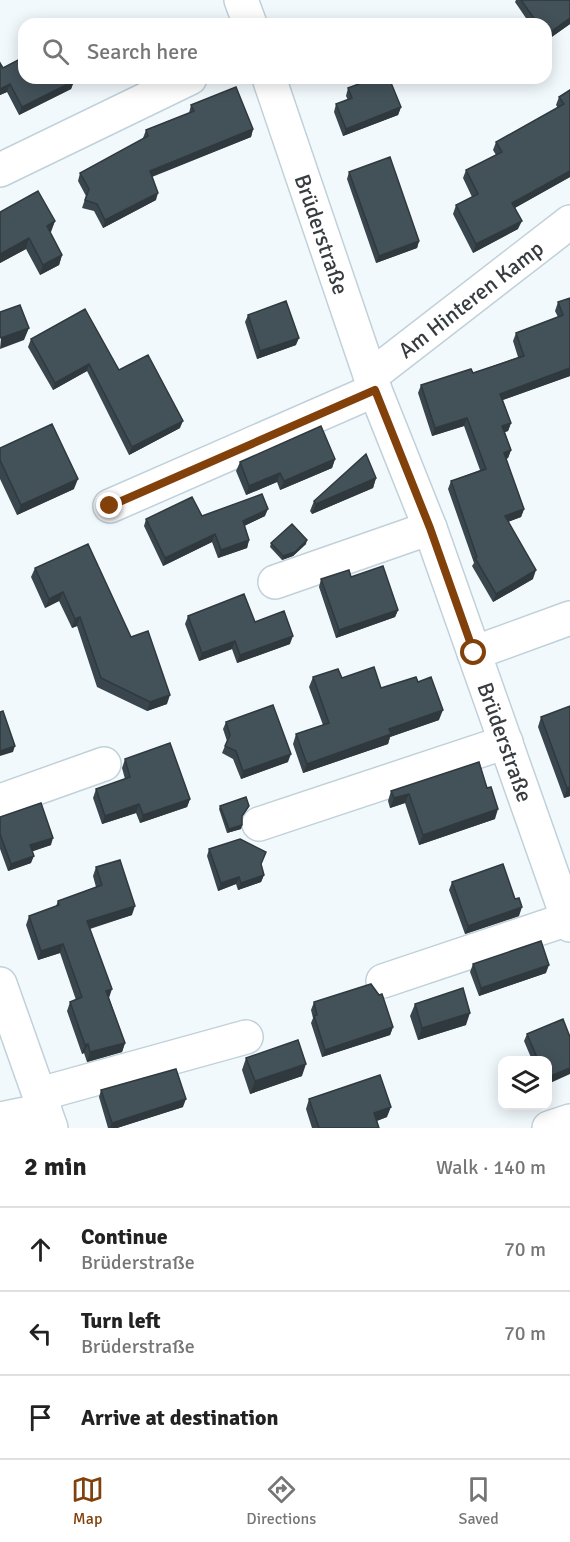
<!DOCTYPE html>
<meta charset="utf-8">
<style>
:root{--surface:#fff;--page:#f6f6f6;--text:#222;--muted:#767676;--line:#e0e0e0;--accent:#82410a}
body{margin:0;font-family:Signika,sans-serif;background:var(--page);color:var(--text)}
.controls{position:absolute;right:18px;bottom:18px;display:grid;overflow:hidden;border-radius:12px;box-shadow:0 3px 15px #0003}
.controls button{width:54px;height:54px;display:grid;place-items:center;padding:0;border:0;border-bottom:2px solid var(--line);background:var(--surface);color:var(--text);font:30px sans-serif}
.stop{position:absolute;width:18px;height:18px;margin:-14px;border:4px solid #82410a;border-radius:50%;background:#fff}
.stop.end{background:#82410a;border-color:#fff;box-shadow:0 2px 6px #0008}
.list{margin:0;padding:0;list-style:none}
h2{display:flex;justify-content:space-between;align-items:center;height:78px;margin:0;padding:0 24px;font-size:26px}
h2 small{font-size:20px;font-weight:400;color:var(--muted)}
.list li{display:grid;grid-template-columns:39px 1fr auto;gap:18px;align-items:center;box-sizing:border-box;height:84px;padding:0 24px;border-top:2px solid var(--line)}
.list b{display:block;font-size:22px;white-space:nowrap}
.list p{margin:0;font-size:20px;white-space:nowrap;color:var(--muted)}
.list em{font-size:20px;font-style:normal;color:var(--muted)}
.icon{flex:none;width:33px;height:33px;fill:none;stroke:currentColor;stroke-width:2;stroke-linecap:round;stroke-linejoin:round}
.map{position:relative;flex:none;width:570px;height:1128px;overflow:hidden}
.search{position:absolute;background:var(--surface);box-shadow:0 3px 15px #0003;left:18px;right:18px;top:18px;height:66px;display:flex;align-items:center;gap:15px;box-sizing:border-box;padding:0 21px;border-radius:18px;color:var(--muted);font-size:22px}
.sheet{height:330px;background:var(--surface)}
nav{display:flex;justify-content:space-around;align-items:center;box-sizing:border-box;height:84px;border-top:2px solid var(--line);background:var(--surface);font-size:16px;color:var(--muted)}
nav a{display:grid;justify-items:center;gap:3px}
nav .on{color:var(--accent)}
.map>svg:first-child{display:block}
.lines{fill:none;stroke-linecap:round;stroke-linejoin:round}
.minor-casing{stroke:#c1d1da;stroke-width:36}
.minor{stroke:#fff;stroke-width:33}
.wall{fill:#3a464d}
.shaded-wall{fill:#2f393e}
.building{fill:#435159;stroke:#2f393e;stroke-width:1.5}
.route{stroke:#82410a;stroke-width:8}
.labels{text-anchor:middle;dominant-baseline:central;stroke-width:6;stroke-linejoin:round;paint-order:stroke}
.street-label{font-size:22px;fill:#363c40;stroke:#f2f9fd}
</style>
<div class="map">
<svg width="570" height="1128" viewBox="0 0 570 1128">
<rect width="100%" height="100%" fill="#f2f9fd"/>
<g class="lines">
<g class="minor-casing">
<g id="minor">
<path d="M 241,0 L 250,24"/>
<path id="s1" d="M 269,78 L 375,390 L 430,528 L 570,925"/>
<path d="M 0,170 L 190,78"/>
<path id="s2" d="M 371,376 L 570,222"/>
<path d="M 110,506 L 375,390"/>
<path d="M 275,582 L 430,528"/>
<path d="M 474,653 L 570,618"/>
<path d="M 0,801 L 104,764"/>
<path d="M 259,824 L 506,742"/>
<path d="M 383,981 L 568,919"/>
<path d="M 0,984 L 51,1128"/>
<path d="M 40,1094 L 246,1037"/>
<path d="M 0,1119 L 45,1110"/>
<path d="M 549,1128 L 570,1121"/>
</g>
</g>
<use href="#minor" class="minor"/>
</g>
<path class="wall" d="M 516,0 L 570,0 L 570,24 L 546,41 L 546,24 L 530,24 L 515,2 Z
M 0,63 L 3,68 L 74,81 L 71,89 L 19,115 L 7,92 L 0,95 Z
M 348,88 L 401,107 L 398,115 L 343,136 L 334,112 L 336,104 L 348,100 L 346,96 Z
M 570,90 L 570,177 L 515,208 L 518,229 L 473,253 L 453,214 L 456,205 L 472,197 L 463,178 L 466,170 L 496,155 L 493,150 L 496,142 L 558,108 L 556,105 L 559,97 Z
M 191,105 L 253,129 L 251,137 L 152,177 L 156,200 L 103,228 L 94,211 L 82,208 L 86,196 L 78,181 L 80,173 L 144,139 L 143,138 L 146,130 L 189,113 Z
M 349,172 L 419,241 L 417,248 L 376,263 L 347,179 Z
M 0,212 L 55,221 L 50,232 L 62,255 L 59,265 L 40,275 L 26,249 L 0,263 Z
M 570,298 L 570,376 L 503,400 L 511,423 L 508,431 L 505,432 L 511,450 L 508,458 L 506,459 L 524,509 L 521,517 L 508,522 L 533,579 L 493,602 L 472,566 L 474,563 L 448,489 L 451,481 L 480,470 L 464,426 L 432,436 L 418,393 L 421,385 L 473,373 L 518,357 L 513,341 L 516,333 L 558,317 L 555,311 L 558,302 Z
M 248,315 L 296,345 L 257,359 L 245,322 Z
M 31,339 L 119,370 L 180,428 L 129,455 L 87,371 L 53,390 L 28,347 Z
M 0,448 L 74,489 L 17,515 L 0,479 Z
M 335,459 L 332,468 L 280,490 L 277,482 L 246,495 L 236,471 L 240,462 Z
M 376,478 L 373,488 L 312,514 L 310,511 L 314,501 Z
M 202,516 L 265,516 L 244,526 L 249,540 L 247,548 L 218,558 L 212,542 L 163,566 L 144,526 L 146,519 Z
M 271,543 L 306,544 L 293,556 L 282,560 L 270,547 Z
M 35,568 L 131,637 L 167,704 L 147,711 L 97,687 L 77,626 L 72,628 L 59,601 L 45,608 L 31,577 Z
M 351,577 L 398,610 L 395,617 L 336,638 L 319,587 L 321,579 Z
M 188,616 L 255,622 L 290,644 L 237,663 L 232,649 L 199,661 L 185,624 Z
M 313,677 L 342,678 L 381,688 L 418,682 L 439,720 L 390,737 L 388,744 L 303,773 L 293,744 L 296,734 L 323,725 L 309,687 Z
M 570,706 L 570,796 L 564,798 L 538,727 L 541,717 Z
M 226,722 L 288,762 L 241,779 L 233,759 L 222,753 L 227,741 L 223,729 Z
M 125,759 L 190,799 L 187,807 L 140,823 L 136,813 L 102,824 L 93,798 L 96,789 L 125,779 L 122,768 Z
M 487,788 L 495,819 L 419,845 L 405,803 L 390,808 L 388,801 L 391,791 Z
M 220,806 L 249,806 L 242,817 L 242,825 L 241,829 L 227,833 L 219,809 Z
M 0,817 L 51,845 L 32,851 L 31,863 L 8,871 L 0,849 Z
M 209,849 L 261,865 L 264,875 L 261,882 L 238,890 L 236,884 L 218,891 L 207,856 Z
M 96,867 L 132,915 L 90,929 L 109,998 L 125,1043 L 122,1052 L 87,1062 L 84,1053 L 82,1054 L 67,1011 L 70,1002 L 76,1000 L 60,953 L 38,960 L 26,925 L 29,916 L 56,906 L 58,901 L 96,887 L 93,876 Z
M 452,882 L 515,899 L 519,916 L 465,934 L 449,890 Z
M 473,964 L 546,973 L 479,996 L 470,972 Z
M 314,1002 L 393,1027 L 390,1035 L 322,1057 L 311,1023 L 313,1018 L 311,1010 Z
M 415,1004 L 466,1025 L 418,1040 L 410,1016 Z
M 527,1034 L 548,1060 L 532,1060 L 524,1041 Z
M 246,1058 L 302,1076 L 250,1094 L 242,1070 Z
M 101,1090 L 183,1107 L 117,1128 L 108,1128 L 99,1097 Z
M 309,1099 L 387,1117 L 377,1121 L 379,1128 L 312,1128 L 306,1109 Z"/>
<path class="shaded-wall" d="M 570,18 L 570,24 L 546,41 L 546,35 Z
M 74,81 L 71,89 L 19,115 L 22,107 Z
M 10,84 L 7,92 L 0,95 L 0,89 Z
M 401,107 L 398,115 L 343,136 L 346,129 Z
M 253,129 L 251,137 L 148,178 L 150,171 Z
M 570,171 L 570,177 L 509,211 L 512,203 Z
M 158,193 L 156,200 L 103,228 L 105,220 Z
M 55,221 L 51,232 L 43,236 L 47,226 Z
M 522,221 L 518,229 L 473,253 L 476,244 Z
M 29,238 L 26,249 L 0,263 L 0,254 Z
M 419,241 L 417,248 L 376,263 L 379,256 Z
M 62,255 L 59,265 L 40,275 L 43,265 Z
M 29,328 L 24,340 L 0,349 L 1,338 Z
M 299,338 L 296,345 L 257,359 L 260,351 Z
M 89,364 L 87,371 L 53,390 L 55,383 Z
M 570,368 L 570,376 L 497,402 L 500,394 Z
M 467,418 L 464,426 L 432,436 L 435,428 Z
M 183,421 L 180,428 L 129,455 L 132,447 Z
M 511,423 L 508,431 L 499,434 L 502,426 Z
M 511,450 L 508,458 L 501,461 L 504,453 Z
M 335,459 L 332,468 L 280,490 L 284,481 Z
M 280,473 L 277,482 L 246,495 L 249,486 Z
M 376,478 L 373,488 L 312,514 L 316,504 Z
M 78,479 L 74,489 L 17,515 L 21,505 Z
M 268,509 L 265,516 L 240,528 L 243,521 Z
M 524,509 L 521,517 L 502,524 L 505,516 Z
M 215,534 L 212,542 L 163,566 L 165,558 Z
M 249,540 L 247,548 L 218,558 L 221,550 Z
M 307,540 L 306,544 L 293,556 L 282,560 L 283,556 Z
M 536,570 L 533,579 L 493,602 L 496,594 Z
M 63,592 L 59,601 L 45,608 L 49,599 Z
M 398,610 L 395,617 L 336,638 L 339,630 Z
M 80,617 L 77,626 L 72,628 L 75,619 Z
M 293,636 L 290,644 L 237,663 L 240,655 Z
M 235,641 L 232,649 L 199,661 L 202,653 Z
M 170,695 L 167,704 L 147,711 L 150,702 Z
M 443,710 L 439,720 L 390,737 L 388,744 L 303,773 L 307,764 L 389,729 Z
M 15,746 L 13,752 L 0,756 L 0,751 Z
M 291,754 L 288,762 L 241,779 L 243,771 Z
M 570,787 L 570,796 L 564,798 L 567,788 Z
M 409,794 L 405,803 L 390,808 L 394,798 Z
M 190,799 L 187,807 L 140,823 L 143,815 Z
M 139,804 L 136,813 L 102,824 L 105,816 Z
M 498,809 L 495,819 L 419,845 L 423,835 Z
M 242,825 L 241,829 L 227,833 L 229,829 Z
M 53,838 L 51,845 L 28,853 L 30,845 Z
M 34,856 L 31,863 L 8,871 L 11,864 Z
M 264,875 L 261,882 L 238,890 L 241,883 Z
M 239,877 L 236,884 L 218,891 L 221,883 Z
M 135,906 L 132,915 L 84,930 L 87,921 Z
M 522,907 L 519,916 L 465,934 L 468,926 Z
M 63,944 L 60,953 L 38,960 L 41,951 Z
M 549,965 L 546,973 L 479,996 L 481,988 Z
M 112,989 L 109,998 L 106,991 Z
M 470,1013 L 466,1025 L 418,1040 L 422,1028 Z
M 393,1027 L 390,1035 L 322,1057 L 325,1050 Z
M 125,1043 L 122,1052 L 87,1062 L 90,1052 Z
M 88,1044 L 84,1053 L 82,1054 L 85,1045 Z
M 306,1064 L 302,1076 L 250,1094 L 255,1081 Z
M 570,1068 L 570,1074 L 548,1084 L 548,1077 Z
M 186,1099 L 183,1107 L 117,1128 L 110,1128 L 112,1123 Z
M 391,1107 L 387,1117 L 370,1123 L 374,1113 Z"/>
<path class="building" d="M 521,0 L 570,0 L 570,18 L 546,35 L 546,24 L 538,24 Z
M 24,57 L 24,78 L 72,78 L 74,81 L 22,107 L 10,84 L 0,89 L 0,63 L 3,68 Z
M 375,78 L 389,78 L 401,107 L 346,129 L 336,104 L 352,98 L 348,88 Z
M 236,87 L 253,129 L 150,171 L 158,193 L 105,220 L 97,204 L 85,200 L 89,189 L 80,173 L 148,136 L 146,130 L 194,111 L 191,105 Z
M 570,90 L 570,171 L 512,203 L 522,221 L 476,244 L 456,205 L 478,194 L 466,170 L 502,152 L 496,142 L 564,104 L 559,97 Z
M 390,157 L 419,241 L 379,256 L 349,172 Z
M 38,191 L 55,221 L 47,226 L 62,255 L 43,265 L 29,238 L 0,254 L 0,212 Z
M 570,298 L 570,368 L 500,394 L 511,423 L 502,426 L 511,450 L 504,453 L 524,509 L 505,516 L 536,570 L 496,594 L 475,558 L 477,557 L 451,481 L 486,469 L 467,418 L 435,428 L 421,385 L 471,369 L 473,373 L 524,356 L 516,333 L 563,315 L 558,302 Z
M 286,301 L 299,338 L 260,351 L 248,315 Z
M 20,305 L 29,328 L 1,338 L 0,335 L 0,312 Z
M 85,309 L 119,370 L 148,355 L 183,421 L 132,447 L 89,364 L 55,383 L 31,339 Z
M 52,424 L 78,479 L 21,505 L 0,460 L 0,448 Z
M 321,426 L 335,459 L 284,481 L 280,473 L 249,486 L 240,462 Z
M 366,454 L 376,478 L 316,504 L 314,501 Z
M 262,494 L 268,509 L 243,521 L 249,540 L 221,550 L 215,534 L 165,558 L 146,519 L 192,497 L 202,516 Z
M 292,524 L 307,540 L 295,552 L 283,556 L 271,543 Z
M 88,544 L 131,637 L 148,631 L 170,695 L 150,702 L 101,678 L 80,617 L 75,619 L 63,592 L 49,599 L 35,568 Z
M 383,566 L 398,610 L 339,630 L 321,579 L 349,570 L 351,577 Z
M 244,594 L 255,622 L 284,611 L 293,636 L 240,655 L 235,641 L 202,653 L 188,616 Z
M 374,667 L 381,688 L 416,677 L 418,682 L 431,677 L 443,710 L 389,729 L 391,734 L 307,764 L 296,734 L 329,723 L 313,677 L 338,669 L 342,678 Z
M 273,705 L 291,754 L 243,771 L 236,751 L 225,746 L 230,735 L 226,722 Z
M 570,706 L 570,787 L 567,788 L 541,717 Z
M 3,711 L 15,746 L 0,751 L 0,712 Z
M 170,743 L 190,799 L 143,815 L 139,804 L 105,816 L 96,789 L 130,777 L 125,759 Z
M 479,762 L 487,788 L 491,787 L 498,809 L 423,835 L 409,794 L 394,798 L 391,791 Z
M 246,797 L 249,806 L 242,816 L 242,825 L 229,829 L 220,806 Z
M 41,803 L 53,838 L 30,845 L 34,856 L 11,864 L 0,834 L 0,817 Z
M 240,839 L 266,852 L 261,864 L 264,875 L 241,883 L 239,877 L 221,883 L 209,849 Z
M 120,860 L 135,906 L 87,921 L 112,989 L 106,991 L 125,1043 L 90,1052 L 88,1044 L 85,1045 L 70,1002 L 82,997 L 63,944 L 41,951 L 29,916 L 59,905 L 58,901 L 102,885 L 96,867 Z
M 503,864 L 515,899 L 519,898 L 522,907 L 468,926 L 452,882 Z
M 541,941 L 549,965 L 481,988 L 473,964 Z
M 371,984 L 379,995 L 382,994 L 393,1027 L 325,1050 L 314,1016 L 317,1015 L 314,1002 Z
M 463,988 L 470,1013 L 422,1028 L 415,1004 Z
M 563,1019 L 570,1037 L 570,1068 L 548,1077 L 548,1060 L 538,1060 L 527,1034 Z
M 298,1040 L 306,1064 L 255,1081 L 246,1058 Z
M 176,1069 L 186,1099 L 112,1123 L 101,1090 Z
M 380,1075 L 391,1107 L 374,1113 L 379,1128 L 319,1128 L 309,1099 Z"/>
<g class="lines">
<path class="route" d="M 110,506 L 375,390 L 430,528 L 474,653"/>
</g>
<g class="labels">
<g class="street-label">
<text stroke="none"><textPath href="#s1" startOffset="165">Brüderstraße</textPath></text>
<text stroke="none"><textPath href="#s2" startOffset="126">Am Hinteren Kamp</textPath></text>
<text stroke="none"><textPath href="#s1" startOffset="705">Brüderstraße</textPath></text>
</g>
</g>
</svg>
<div class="controls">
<button><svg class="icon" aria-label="layers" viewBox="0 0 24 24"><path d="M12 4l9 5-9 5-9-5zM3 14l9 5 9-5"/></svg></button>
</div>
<div class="stop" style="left:474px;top:653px"></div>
<div class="stop end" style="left:110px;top:506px"></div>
<div class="search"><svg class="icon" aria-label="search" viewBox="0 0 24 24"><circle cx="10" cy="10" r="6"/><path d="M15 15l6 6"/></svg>Search here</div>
</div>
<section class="sheet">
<h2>2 min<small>Walk · 140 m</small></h2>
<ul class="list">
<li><svg class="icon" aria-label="ahead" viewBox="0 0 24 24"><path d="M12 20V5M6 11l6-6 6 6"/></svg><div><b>Continue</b><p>Brüderstraße</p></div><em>70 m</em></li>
<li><svg class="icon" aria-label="left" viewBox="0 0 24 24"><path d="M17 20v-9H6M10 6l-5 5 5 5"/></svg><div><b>Turn left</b><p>Brüderstraße</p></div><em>70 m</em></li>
<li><svg class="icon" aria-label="arrive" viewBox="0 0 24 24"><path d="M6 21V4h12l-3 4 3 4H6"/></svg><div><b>Arrive at destination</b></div></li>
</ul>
</section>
<nav>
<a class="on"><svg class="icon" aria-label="map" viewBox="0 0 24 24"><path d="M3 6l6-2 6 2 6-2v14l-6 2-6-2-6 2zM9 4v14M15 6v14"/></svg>Map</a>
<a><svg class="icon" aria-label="directions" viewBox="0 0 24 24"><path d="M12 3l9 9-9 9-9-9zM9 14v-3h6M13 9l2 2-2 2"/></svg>Directions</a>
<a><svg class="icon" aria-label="saved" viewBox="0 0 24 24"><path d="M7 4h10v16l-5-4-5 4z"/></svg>Saved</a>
</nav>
